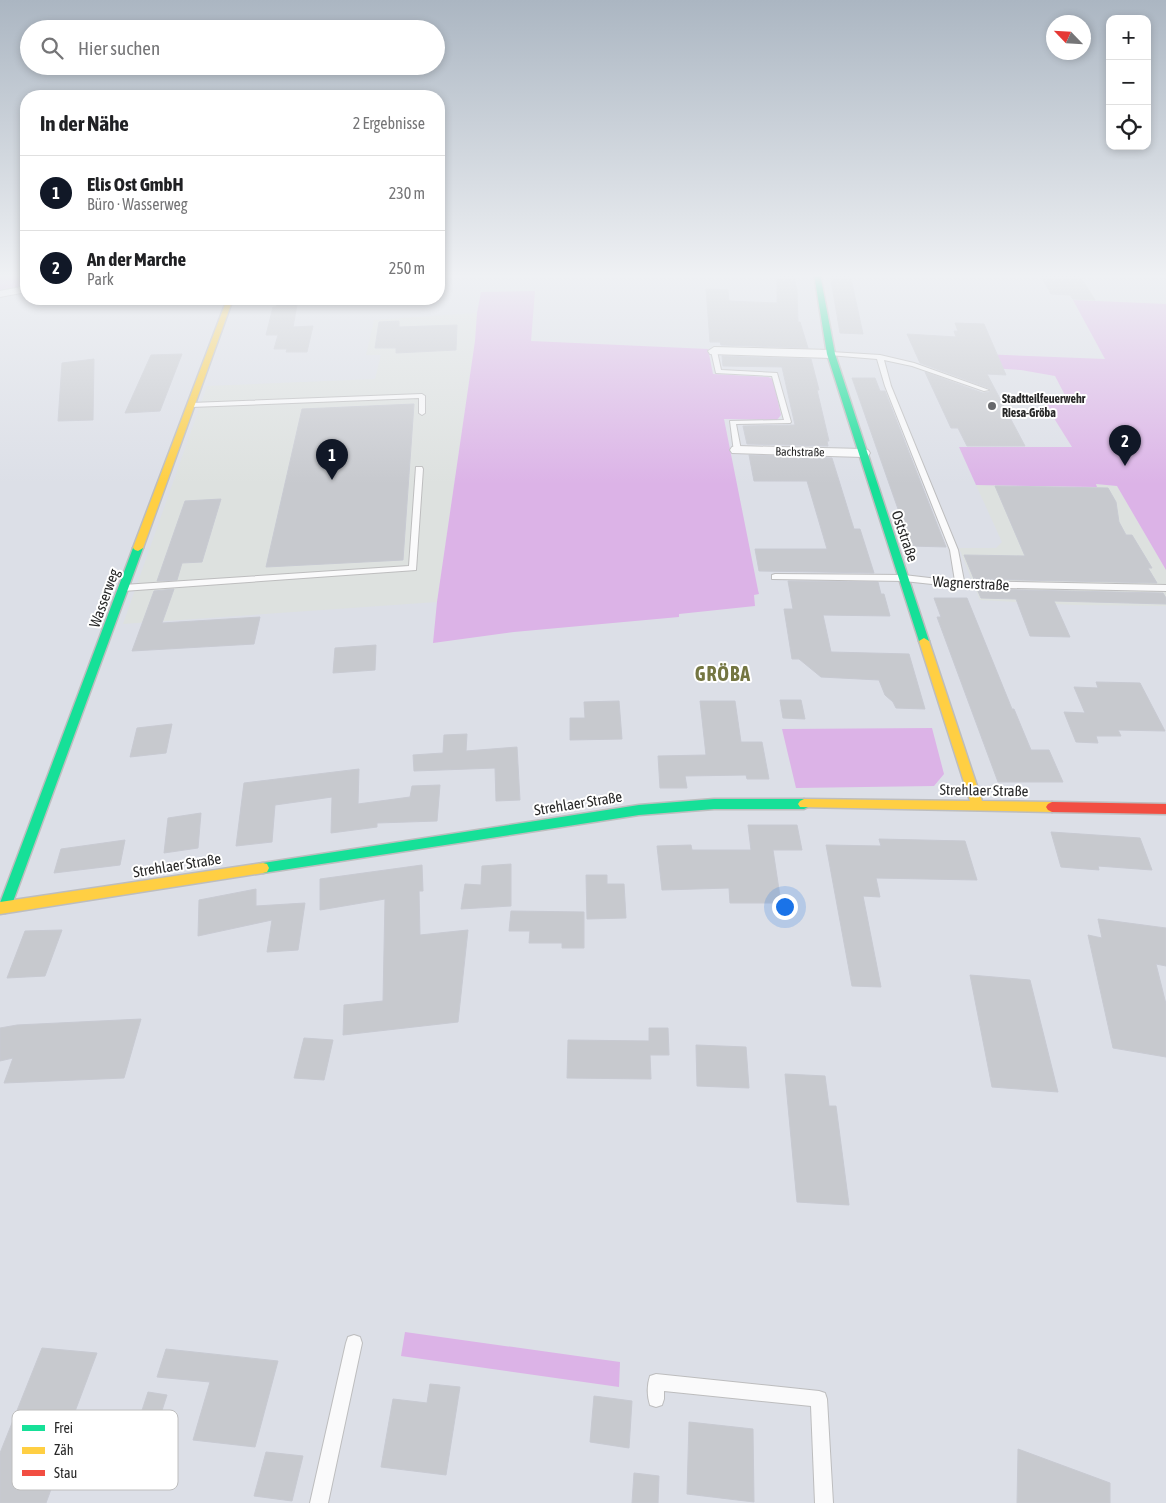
<!DOCTYPE html>
<html lang="de">
<meta charset="utf-8">
<style>
:root{--surface:#fff;--page:#f2f2f2;--text:#202124;--muted:#757577;--line:#e0e0e0;--accent:#111827}
body{margin:0;font-family:"Asap Condensed",sans-serif;background:var(--page);color:var(--text)}
.controls{position:absolute;right:15px;top:15px;display:grid;overflow:hidden;border-radius:10px;box-shadow:0 2px 8px #0003}
.controls button{width:45px;height:45px;display:grid;place-items:center;padding:0;border:0;border-bottom:1px solid var(--line);background:var(--surface);color:var(--text);font:25px sans-serif}
.compass{position:absolute;left:1046px;top:15px;width:45px;height:45px;border-radius:50%;background:var(--surface);box-shadow:0 2px 8px #0003;rotate:295deg}
.you{position:absolute;left:784px;top:906px;width:18px;height:18px;margin:-12px;border:4px solid #fff;border-radius:50%;background:#1a73e8;box-shadow:0 0 0 8px #1a73e833}
.badge{display:grid;place-items:center;width:32px;height:32px;border-radius:50%;background:var(--accent);color:#fff;font-size:16px;font-weight:700}
.pin{position:absolute;translate:-50% -41px;filter:drop-shadow(0 1px 2px #0008)}
.pin::after{content:'';position:absolute;top:26px;width:18px;height:15px;background:inherit;clip-path:polygon(0 0,100% 0,50% 100%)}
.list{margin:0;padding:0;list-style:none}
h2{display:flex;justify-content:space-between;align-items:center;height:65px;margin:0;padding:0 20px;font-size:21px}
h2 small{font-size:16px;font-weight:400;color:var(--muted)}
.list li{display:grid;grid-template-columns:32px 1fr auto;gap:15px;align-items:center;box-sizing:border-box;height:75px;padding:0 20px;border-top:1px solid var(--line)}
.list b{display:block;font-size:19px;white-space:nowrap}
.list p{margin:0;font-size:16px;white-space:nowrap;color:var(--muted)}
.list em{font-size:16px;font-style:normal;color:var(--muted)}
.icon{flex:none;width:28px;height:28px;fill:none;stroke:currentColor;stroke-width:2;stroke-linecap:round;stroke-linejoin:round}
.map{position:relative;flex:none;width:1166px;height:1503px;overflow:hidden}
.search{position:absolute;background:var(--surface);box-shadow:0 2px 8px #0003;left:20px;top:20px;width:425px;height:55px;display:flex;align-items:center;gap:12px;box-sizing:border-box;padding:0 18px;border-radius:28px;color:var(--muted);font-size:19px}
.panel{position:absolute;background:var(--surface);box-shadow:0 2px 8px #0003;left:20px;top:90px;width:425px;height:215px;border-radius:20px}
.map>svg:first-child{display:block}
.industrial{fill:#dde1df}
.green{fill:#dcb3e7}
.building{fill:#c7c9ce;stroke:#c8cad2}
.lines{fill:none;stroke-linecap:round;stroke-linejoin:round}
.lane-casing{stroke:#bdbdbe;stroke-width:2}
.street-casing{stroke:#bdbdbe;stroke-width:2}
.fast-casing{stroke:#bdbdbe;stroke-width:3}
.slow-casing{stroke:#bdbdbe;stroke-width:3}
.jam-casing{stroke:#bdbdbe;stroke-width:3}
.lane{fill:#fafafb;fill-rule:evenodd}
.street{fill:#fafafb;fill-rule:evenodd}
.fast{fill:#16e098;fill-rule:evenodd}
.slow{fill:#ffcf43;fill-rule:evenodd}
.jam{fill:#f24e42;fill-rule:evenodd}
.poi-dot{fill:#67686b;stroke:#fff;stroke-width:2}
.labels{text-anchor:middle;dominant-baseline:central;stroke-width:4;stroke-linejoin:round;paint-order:stroke}
.far-poi-label{font-size:12px;font-weight:bold;fill:#282828;stroke:#fff;text-anchor:start}
.far-street-label{font-size:12px;fill:#282828;stroke:#fff}
.street-label{font-size:15px;fill:#282828;stroke:#fff}
.district-label{font-size:20px;font-weight:bold;letter-spacing:1px;fill:#747642;stroke:#fff}
.key{fill:#fff;stroke:#bebebe;stroke-width:1}
.key-label{font-size:14px;fill:#282828}
</style>
<div class="map">
<svg width="1166" height="1503" viewBox="0 0 1166 1503">
<rect width="100%" height="100%" fill="#dcdfe7"/>
<path class="industrial" d="M 477,313 L 475,341 L 437,602 L 123,624 L 207,386 L 375,379 L 381,355 L 366,355 L 374,320 Z
M 1096,484 L 1117,486 L 1166,570 L 1166,606 L 1074,605 L 980,600 L 959,548 L 996,548 L 1002,542 L 976,485 L 1097,487 Z"/>
<path class="green" d="M 0,274 L 26,274 L 26,286 L 0,291 Z
M 535,291 L 531,341 L 708,349 L 713,374 L 768,377 L 773,379 L 781,415 L 777,420 L 724,419 L 758,590 L 759,594 L 754,595 L 755,606 L 679,614 L 679,617 L 514,632 L 433,643 L 437,602 L 475,341 L 477,313 L 481,292 Z
M 1073,300 L 1166,304 L 1166,570 L 1117,486 L 1096,484 L 1097,487 L 976,485 L 959,447 L 1072,447 L 1042,399 L 1067,399 L 1055,376 L 1021,370 L 937,365 L 932,352 L 1105,359 Z
M 932,728 L 944,774 L 934,786 L 796,788 L 782,729 Z
M 405,1332 L 620,1362 L 619,1387 L 401,1356 Z"/>
<path class="building" d="M 777,274 L 793,274 L 797,290 L 798,322 L 800,322 L 808,348 L 721,345 L 720,342 L 710,342 L 706,289 L 728,290 L 729,301 L 777,303 Z
M 830,274 L 850,274 L 863,334 L 840,333 Z
M 1040,274 L 1079,274 L 1095,300 L 1073,299 L 1070,295 L 1051,294 Z
M 298,299 L 293,327 L 313,326 L 307,352 L 286,352 L 287,349 L 274,349 L 278,335 L 266,335 L 273,307 L 276,307 L 278,300 Z
M 399,321 L 399,327 L 457,325 L 456,350 L 396,353 L 396,348 L 375,348 L 379,322 Z
M 955,323 L 984,324 L 1006,375 L 987,374 L 1025,446 L 967,446 L 958,428 L 951,428 L 925,372 L 983,393 L 989,392 L 991,389 L 920,363 L 907,334 L 956,337 L 954,331 L 958,331 Z
M 182,354 L 160,411 L 125,413 L 151,355 Z
M 722,356 L 811,359 L 819,390 L 817,390 L 829,441 L 827,441 L 828,446 L 747,444 L 743,426 L 795,425 L 782,367 L 723,366 Z
M 94,359 L 93,420 L 58,421 L 62,363 Z
M 852,378 L 875,378 L 880,391 L 885,391 L 946,547 L 911,546 Z
M 414,404 L 403,560 L 266,567 L 302,409 Z
M 749,455 L 832,458 L 854,529 L 860,529 L 874,573 L 759,571 L 755,549 L 827,549 L 807,481 L 754,481 Z
M 995,486 L 1108,488 L 1116,502 L 1119,522 L 1126,535 L 1132,535 L 1152,568 L 1148,568 L 1157,583 L 974,579 L 964,555 L 1025,556 Z
M 221,499 L 202,562 L 182,563 L 177,580 L 157,581 L 185,501 Z
M 788,581 L 878,582 L 881,594 L 884,594 L 890,616 L 823,615 L 831,652 L 909,654 L 925,709 L 896,708 L 893,702 L 885,695 L 879,680 L 821,677 L 799,659 L 792,659 L 784,609 L 793,609 Z
M 174,589 L 162,623 L 260,617 L 254,644 L 132,651 L 154,591 Z
M 977,589 L 1163,593 L 1166,598 L 1166,604 L 1054,601 L 1070,637 L 1030,636 L 1016,599 L 981,598 Z
M 934,598 L 967,598 L 1012,709 L 1014,709 L 1031,750 L 1049,750 L 1063,782 L 998,782 L 937,617 L 941,617 Z
M 376,645 L 375,670 L 333,673 L 335,648 Z
M 1096,682 L 1140,683 L 1165,731 L 1118,730 L 1121,736 L 1096,736 L 1098,743 L 1076,742 L 1064,712 L 1085,713 L 1074,687 L 1098,688 Z
M 780,700 L 801,700 L 805,719 L 783,718 Z
M 619,701 L 622,739 L 570,740 L 570,718 L 585,718 L 584,702 Z
M 700,701 L 735,701 L 741,742 L 762,742 L 769,779 L 747,779 L 746,775 L 685,776 L 687,788 L 660,788 L 658,756 L 706,755 Z
M 172,724 L 166,753 L 130,757 L 137,728 Z
M 467,734 L 466,751 L 517,747 L 520,800 L 496,801 L 495,768 L 414,771 L 413,755 L 443,753 L 444,735 Z
M 359,769 L 358,804 L 410,797 L 412,786 L 440,785 L 437,821 L 377,823 L 377,827 L 331,833 L 332,797 L 275,805 L 272,842 L 236,846 L 244,783 Z
M 201,813 L 198,848 L 164,853 L 168,818 Z
M 748,825 L 797,825 L 802,850 L 773,850 L 781,903 L 730,903 L 729,888 L 662,890 L 657,846 L 691,845 L 692,850 L 751,850 Z
M 1051,832 L 1140,838 L 1152,870 L 1098,866 L 1099,870 L 1061,867 Z
M 879,839 L 965,841 L 977,880 L 876,878 L 880,897 L 863,896 L 881,987 L 852,986 L 826,845 L 881,846 Z
M 125,840 L 120,865 L 54,873 L 61,849 Z
M 511,864 L 511,906 L 461,909 L 465,884 L 481,885 L 482,866 Z
M 422,865 L 423,891 L 419,891 L 420,935 L 468,930 L 458,1022 L 343,1035 L 344,1005 L 383,1001 L 385,899 L 320,910 L 320,879 Z
M 586,875 L 607,875 L 607,884 L 624,884 L 626,918 L 587,919 Z
M 256,889 L 256,906 L 305,903 L 298,950 L 267,952 L 272,920 L 198,936 L 199,900 Z
M 511,911 L 584,912 L 584,948 L 562,948 L 562,943 L 529,943 L 530,931 L 509,931 Z
M 1098,919 L 1166,928 L 1166,966 L 1156,964 L 1166,1004 L 1166,1057 L 1113,1048 L 1088,935 L 1102,938 Z
M 62,930 L 45,976 L 7,978 L 25,931 Z
M 970,975 L 1030,980 L 1058,1092 L 992,1087 Z
M 141,1019 L 124,1078 L 4,1083 L 13,1058 L 0,1061 L 0,1028 L 17,1025 Z
M 649,1028 L 668,1028 L 669,1055 L 650,1055 L 651,1079 L 567,1078 L 568,1040 L 649,1041 Z
M 304,1038 L 333,1040 L 324,1080 L 294,1078 Z
M 696,1045 L 746,1047 L 749,1088 L 697,1086 Z
M 785,1074 L 825,1076 L 829,1106 L 836,1106 L 849,1205 L 797,1202 Z
M 42,1348 L 97,1353 L 56,1462 L 61,1462 L 46,1503 L 0,1503 L 0,1453 Z
M 166,1349 L 278,1361 L 255,1447 L 193,1440 L 210,1382 L 157,1377 Z
M 430,1384 L 460,1387 L 446,1475 L 381,1467 L 393,1399 L 427,1403 Z
M 148,1392 L 167,1395 L 153,1438 L 134,1435 Z
M 594,1396 L 632,1401 L 629,1448 L 590,1442 Z
M 689,1422 L 753,1429 L 754,1502 L 687,1494 Z
M 1018,1449 L 1110,1483 L 1110,1503 L 1017,1503 Z
M 266,1452 L 303,1456 L 292,1501 L 254,1496 Z
M 634,1473 L 659,1476 L 658,1503 L 632,1503 Z"/>
<g class="lines">
<g class="lane-casing">
<path id="lane" d="M 714,349 L 717,351 L 721,370 L 777,373 L 791,422 L 790,423 L 736,424 L 741,450 L 734,452 L 730,421 L 784,420 L 772,376 L 716,373 L 711,351 Z
M 831,352 L 880,355 L 914,363 L 989,390 L 984,391 L 912,366 L 884,360 L 891,386 L 958,550 L 964,581 L 1166,585 L 1166,591 L 960,587 L 904,581 L 772,579 L 772,575 L 775,574 L 904,575 L 955,581 L 950,550 L 885,386 L 877,359 L 829,355 L 829,353 Z
M 422,394 L 425,396 L 425,413 L 422,415 L 419,413 L 419,398 L 191,407 L 188,405 L 191,403 Z
M 416,467 L 422,467 L 423,469 L 416,570 L 123,591 L 119,588 L 123,585 L 409,566 Z
M 354,1335 L 360,1337 L 362,1343 L 328,1503 L 310,1503 L 346,1343 L 348,1337 Z
M 656,1374 L 819,1391 L 825,1393 L 827,1399 L 833,1503 L 815,1503 L 811,1406 L 664,1391 L 664,1399 L 662,1405 L 656,1407 L 650,1405 C 647,1396 647,1385 650,1376 Z"/>
</g>
<g class="street-casing">
<path id="street" d="M 26,286 L 26,292 L 0,297 L 0,291 Z
M 714,347 L 831,350 L 837,354 L 831,358 L 710,354 L 708,351 Z
M 737,446 L 863,449 L 868,450 L 870,453 L 868,456 L 863,457 L 732,453 L 730,450 L 732,447 Z"/>
</g>
<g class="fast-casing">
<path id="fast" d="M 814,274 L 820,274 L 835,354 L 929,641 L 928,643 L 920,643 L 919,641 L 827,354 Z
M 138,545 L 143,548 L 11,907 L 10,911 L 5,913 L 0,911 L 0,903 L 133,548 Z
M 714,799 L 804,799 L 808,801 L 810,804 L 808,807 L 804,809 L 714,809 L 639,815 L 263,873 L 259,872 L 257,868 L 259,864 L 263,863 L 639,805 Z"/>
</g>
<g class="slow-casing">
<path id="slow" d="M 227,299 L 233,299 L 143,548 L 138,551 L 135,550 L 133,548 Z
M 924,638 L 929,641 L 982,801 L 1052,802 L 1056,804 L 1058,807 L 1056,810 L 1052,812 L 800,807 L 798,804 L 800,801 L 804,799 L 970,801 L 919,641 Z
M 263,863 L 267,864 L 269,868 L 267,872 L 263,873 L 0,914 L 0,902 Z"/>
</g>
<g class="jam-casing">
<path id="jam" d="M 1052,802 L 1166,804 L 1166,814 L 1052,812 L 1048,810 L 1046,807 L 1048,804 Z"/>
</g>
<use href="#lane" class="lane"/>
<use href="#street" class="street"/>
<use href="#fast" class="fast"/>
<use href="#slow" class="slow"/>
<use href="#jam" class="jam"/>
</g>
<linearGradient id="sky" x2="0" y2="1"><stop stop-color="#abb6c2"/><stop offset="0.57" stop-color="#eff1f4"/><stop offset="1" stop-color="#eff1f4" stop-opacity="0"/></linearGradient>
<rect width="1166" height="484" fill="url(#sky)"/>
<circle class="poi-dot" cx="992" cy="406" r="5"/>
<g class="labels">
<g class="far-poi-label">
<text x="1002" y="399">Stadtteilfeuerwehr<tspan x="1002" dy="14">Riesa-Gröba</tspan></text>
</g>
<g class="far-street-label">
<text transform="translate(800 452) rotate(1)">Bachstraße</text>
</g>
<g class="street-label">
<text transform="translate(905 536) rotate(71)">Oststraße</text>
<text transform="translate(971 583) rotate(3)">Wagnerstraße</text>
<text transform="translate(104 598) rotate(-70)">Wasserweg</text>
<text transform="translate(984 790) rotate(1)">Strehlaer Straße</text>
<text transform="translate(578 803) rotate(-9)">Strehlaer Straße</text>
<text transform="translate(177 865) rotate(-9)">Strehlaer Straße</text>
</g>
<g class="district-label">
<text x="723" y="673">GRÖBA</text>
</g>
</g>
<rect x="12" y="1410" width="166" height="80" rx="8" class="key"/>
<rect x="22" y="1425" width="23" height="6" fill="#16e098"/>
<rect x="22" y="1447" width="23" height="7" fill="#ffcf43"/>
<rect x="22" y="1470" width="23" height="6" fill="#f24e42"/>
<g class="key-label">
<text x="54" y="1433">Frei</text>
<text x="54" y="1455">Zäh</text>
<text x="54" y="1478">Stau</text>
</g>
</svg>
<div class="controls">
<button>+</button>
<button>−</button>
<button><svg class="icon" aria-label="locate" viewBox="0 0 24 24"><circle cx="12" cy="12" r="6"/><path d="M12 2v4M12 18v4M2 12h4M18 12h4"/></svg></button>
</div>
<svg class="compass" viewBox="-18 -18 36 36"><path d="M0-13l5 13h-10z" fill="#e53935"/><path d="M0 13l5-13h-10z" fill="#757577"/></svg>
<div class="you"></div>
<div class="pin badge" style="left:332px;top:480px">1</div>
<div class="pin badge" style="left:1125px;top:466px">2</div>
<div class="search"><svg class="icon" aria-label="search" viewBox="0 0 24 24"><circle cx="10" cy="10" r="6"/><path d="M15 15l6 6"/></svg>Hier suchen</div>
<section class="panel">
<h2>In der Nähe<small>2 Ergebnisse</small></h2>
<ul class="list">
<li><span class="badge">1</span><div><b>Elis Ost GmbH</b><p>Büro · Wasserweg</p></div><em>230 m</em></li>
<li><span class="badge">2</span><div><b>An der Marche</b><p>Park</p></div><em>250 m</em></li>
</ul>
</section>
</div>
